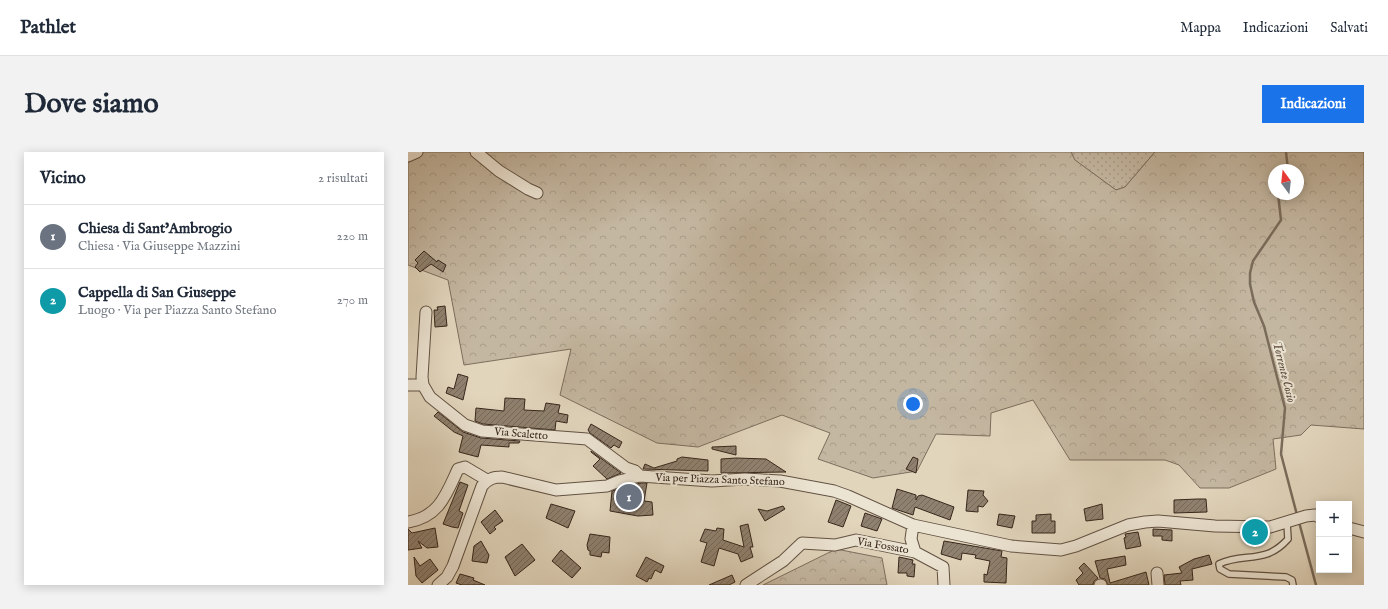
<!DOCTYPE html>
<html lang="it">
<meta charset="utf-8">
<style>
:root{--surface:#fff;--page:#f2f2f3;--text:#1f2937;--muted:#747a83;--line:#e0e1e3;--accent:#1a73e8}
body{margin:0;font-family:"IM FELL English",serif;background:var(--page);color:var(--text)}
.controls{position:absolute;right:12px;bottom:12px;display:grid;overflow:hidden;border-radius:0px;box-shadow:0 2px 10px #0003}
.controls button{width:36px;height:36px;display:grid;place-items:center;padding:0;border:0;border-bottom:1px solid var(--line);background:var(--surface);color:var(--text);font:20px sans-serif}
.compass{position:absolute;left:860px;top:12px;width:36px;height:36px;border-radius:50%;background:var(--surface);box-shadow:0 2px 10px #0003;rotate:345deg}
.you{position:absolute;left:505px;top:252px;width:14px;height:14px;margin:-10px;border:3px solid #fff;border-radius:50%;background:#1a73e8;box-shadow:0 0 0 6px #1a73e833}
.badge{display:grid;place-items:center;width:26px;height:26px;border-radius:50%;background:var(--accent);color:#fff;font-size:13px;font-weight:700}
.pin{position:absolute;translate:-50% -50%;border:2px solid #fff;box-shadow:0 1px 4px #0006}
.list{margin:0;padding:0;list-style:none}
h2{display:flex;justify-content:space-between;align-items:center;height:52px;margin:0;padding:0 16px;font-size:17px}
h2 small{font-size:13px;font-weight:400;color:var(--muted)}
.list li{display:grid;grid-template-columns:26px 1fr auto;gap:12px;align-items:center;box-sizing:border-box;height:64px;padding:0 16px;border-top:1px solid var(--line)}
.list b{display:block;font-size:15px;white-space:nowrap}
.list p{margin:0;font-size:13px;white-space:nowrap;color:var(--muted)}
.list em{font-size:13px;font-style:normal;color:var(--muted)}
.map{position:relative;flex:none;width:956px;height:433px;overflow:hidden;border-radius:0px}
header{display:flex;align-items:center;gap:24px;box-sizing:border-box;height:56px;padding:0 20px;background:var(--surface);border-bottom:1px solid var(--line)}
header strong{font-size:19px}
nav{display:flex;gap:22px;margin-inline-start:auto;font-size:14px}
.intro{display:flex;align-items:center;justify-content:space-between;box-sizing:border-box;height:96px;padding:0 24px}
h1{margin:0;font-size:28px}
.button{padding:10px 18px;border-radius:0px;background:var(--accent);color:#fff;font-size:14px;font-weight:700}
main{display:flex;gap:24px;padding:0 24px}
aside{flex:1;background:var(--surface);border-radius:0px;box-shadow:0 2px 10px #0003}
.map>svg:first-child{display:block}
.grass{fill:url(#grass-dots);stroke:#7e6e5e}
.forest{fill:url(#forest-crowns);stroke:#7e6e5e;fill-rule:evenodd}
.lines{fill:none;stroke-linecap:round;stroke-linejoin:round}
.stream{stroke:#7a6c5b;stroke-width:2.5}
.building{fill:url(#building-hatch);stroke:#37261b}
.service-casing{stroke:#625243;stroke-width:8}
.minor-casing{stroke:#625243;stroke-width:13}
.service{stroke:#ece4d3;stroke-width:5.5}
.minor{stroke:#ece4d3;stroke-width:11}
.labels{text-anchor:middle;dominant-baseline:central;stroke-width:4;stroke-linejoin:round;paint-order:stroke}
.street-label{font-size:11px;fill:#37261b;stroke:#ece4d3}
.water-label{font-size:12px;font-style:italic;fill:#59493b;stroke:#ece4d3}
</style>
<header>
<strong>Pathlet</strong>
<nav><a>Mappa</a><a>Indicazioni</a><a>Salvati</a></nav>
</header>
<div class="intro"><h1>Dove siamo</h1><a class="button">Indicazioni</a></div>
<main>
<aside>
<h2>Vicino<small>2 risultati</small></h2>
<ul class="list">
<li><span class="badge" style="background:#6b7280">1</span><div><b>Chiesa di Sant'Ambrogio</b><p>Chiesa · Via Giuseppe Mazzini</p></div><em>220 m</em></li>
<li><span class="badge" style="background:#0f9aa8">2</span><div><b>Cappella di San Giuseppe</b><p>Luogo · Via per Piazza Santo Stefano</p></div><em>270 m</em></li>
</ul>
</aside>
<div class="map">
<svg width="956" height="433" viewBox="0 0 956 433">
<defs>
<pattern id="grass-dots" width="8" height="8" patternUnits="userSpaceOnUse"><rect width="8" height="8" fill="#c4b7a1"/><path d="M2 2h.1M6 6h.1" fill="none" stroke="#a99d8a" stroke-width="1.8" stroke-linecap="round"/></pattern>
<pattern id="forest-crowns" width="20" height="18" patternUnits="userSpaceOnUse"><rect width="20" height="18" fill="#c4b7a1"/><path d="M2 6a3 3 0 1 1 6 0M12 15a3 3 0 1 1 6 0" fill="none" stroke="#a99d8a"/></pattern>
<pattern id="building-hatch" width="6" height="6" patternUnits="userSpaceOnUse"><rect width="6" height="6" fill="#8f816f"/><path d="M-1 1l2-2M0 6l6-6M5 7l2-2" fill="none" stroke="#76695a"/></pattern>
</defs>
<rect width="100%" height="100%" fill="#e1d5bc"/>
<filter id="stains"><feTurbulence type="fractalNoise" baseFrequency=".005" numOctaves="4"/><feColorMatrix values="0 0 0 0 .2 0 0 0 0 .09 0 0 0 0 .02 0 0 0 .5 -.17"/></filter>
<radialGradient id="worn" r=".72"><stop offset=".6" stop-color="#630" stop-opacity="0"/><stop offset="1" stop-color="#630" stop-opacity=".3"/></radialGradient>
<path class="grass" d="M 663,0 L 747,0 L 717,35 L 708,38 L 666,8 Z"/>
<path class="forest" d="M 0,0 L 663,0 L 667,8 L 708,38 L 717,35 L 747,0 L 956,0 L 956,277 L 903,273 L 893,283 L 865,287 L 868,317 L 821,336 L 792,336 L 771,313 L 757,308 L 662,308 L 625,248 L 583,261 L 582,284 L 528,282 L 509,319 L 465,326 L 410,307 L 422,281 L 374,263 L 290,295 L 249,291 L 152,243 L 163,197 L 56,213 L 40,128 L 0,113 ZM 866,18 L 890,18 L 890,42 L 866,42 Z
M 428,397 L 474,406 L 479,433 L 355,433 Z"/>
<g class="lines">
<path class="stream" d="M 878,0 L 880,18
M 870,42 L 873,68 L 845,109 L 842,121 L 842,132 L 846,150 L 856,174 L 877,256 L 873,302 L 889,363
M 891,370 L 908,433"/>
</g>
<path class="building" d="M 16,99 L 29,110 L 30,108 L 38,113 L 35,120 L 23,112 L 12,120 L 7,115 L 10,111 L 7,108 Z
M 37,154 L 39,174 L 27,175 L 26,158 L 30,158 L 29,155 Z
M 50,222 L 60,225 L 55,248 L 38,241 L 40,235 L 46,237 Z
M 97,246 L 117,247 L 116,258 L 136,259 L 138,251 L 152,253 L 150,261 L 160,263 L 159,271 L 148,269 L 147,278 L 75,272 L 67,269 L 68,256 L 96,259 Z
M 30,260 L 55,280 L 73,286 L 112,289 L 111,291 L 101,291 L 101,295 L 73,293 L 70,305 L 51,300 L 55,284 L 46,280 L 26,264 Z
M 183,272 L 214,290 L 211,296 L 206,293 L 203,296 L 182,281 L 180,278 Z
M 328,294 L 328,303 L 304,297 L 304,295 Z
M 183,299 L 213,321 L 199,327 L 185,314 L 192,307 L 183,300 Z
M 274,305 L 300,308 L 300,319 L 235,317 L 237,312 L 246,316 L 269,309 L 269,307 Z
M 505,305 L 510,307 L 508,321 L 498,317 Z
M 328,306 L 358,307 L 378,320 L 313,321 L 313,307 Z
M 52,330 L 60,333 L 51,359 L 55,361 L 50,376 L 44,375 L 35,372 Z
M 233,331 L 239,331 L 236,349 L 244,350 L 245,363 L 230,364 L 202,359 L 204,339 L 217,335 L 224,336 L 225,333 Z
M 489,337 L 508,343 L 508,348 L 510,344 L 514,343 L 546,355 L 542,368 L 507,355 L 505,363 L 484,356 Z
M 560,338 L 576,339 L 575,343 L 580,349 L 575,355 L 570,354 L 570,360 L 558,359 Z
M 789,347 L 798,347 L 799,360 L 766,361 L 766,348 Z
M 428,348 L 443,354 L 435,375 L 420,370 Z
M 143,352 L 167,359 L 160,376 L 138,366 Z
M 694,352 L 695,367 L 678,369 L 676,357 Z
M 375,354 L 377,357 L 357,369 L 350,357 L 359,359 Z
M 87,358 L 95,369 L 86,375 L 88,377 L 82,382 L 73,370 Z
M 457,361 L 474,367 L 469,379 L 453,374 Z
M 591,362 L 607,364 L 604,376 L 589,373 Z
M 643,362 L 643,369 L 647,369 L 647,381 L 624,381 L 624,369 L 628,369 L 628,363 Z
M 340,372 L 345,395 L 342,395 L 345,405 L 333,410 L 330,402 L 311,396 L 306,414 L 293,410 L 299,391 L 292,389 L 297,377 L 308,379 L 309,376 L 316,377 L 315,388 L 336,395 L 332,374 Z
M 27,376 L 30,395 L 19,396 L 10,389 L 14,396 L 0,398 L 0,377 L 4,381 Z
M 745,377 L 764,378 L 764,389 L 754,388 L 754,384 L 745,384 Z
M 730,380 L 733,394 L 718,397 L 716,386 L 718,385 L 717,382 Z
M 182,382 L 202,385 L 201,401 L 194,400 L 193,405 L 182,403 L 182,399 L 180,398 L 179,393 Z
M 73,389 L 81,403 L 79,411 L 64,409 L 66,394 Z
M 536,389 L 594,399 L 593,405 L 599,406 L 598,431 L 576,430 L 576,422 L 579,423 L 582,409 L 567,406 L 568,403 L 554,401 L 553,408 L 533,402 Z
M 114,392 L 127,408 L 107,424 L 97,405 Z
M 153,398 L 173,416 L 164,426 L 144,409 Z
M 801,403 L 804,412 L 784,417 L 785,428 L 772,429 L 773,433 L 757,433 L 756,423 L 774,421 L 771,415 L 786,407 Z
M 717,404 L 718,413 L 699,417 L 702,431 L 738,420 L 741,433 L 700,433 L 697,427 L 692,426 L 687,409 Z
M 6,405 L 12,414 L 22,407 L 30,418 L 14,431 L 8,424 Z
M 238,405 L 256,414 L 253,421 L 247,418 L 243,427 L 241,426 L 239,430 L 228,424 Z
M 491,405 L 505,408 L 504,412 L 507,412 L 506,425 L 499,424 L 499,421 L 490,421 Z
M 676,411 L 690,426 L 686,429 L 685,433 L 671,433 L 668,428 L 675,421 L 671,416 Z
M 52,422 L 66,426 L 65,428 L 77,433 L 54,433 L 48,431 Z
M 324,423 L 327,430 L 321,433 L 301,433 Z"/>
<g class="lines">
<g class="service-casing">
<path id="service" d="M 879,371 L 880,387 C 857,413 837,400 811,412 L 812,417 L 821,422 L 878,425 L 884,428 L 885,433"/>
</g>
<g class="minor-casing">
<path id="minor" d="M 68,0 L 91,19 L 120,37 L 129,41
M 0,4 L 9,0
M 0,233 L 15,233 L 22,245 L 57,273 L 74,279 L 179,287 L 218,316 L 227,319 L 232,324
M 15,233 L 14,225 L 18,160
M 0,370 C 31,365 38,343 50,317 L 57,315 L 79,328
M 505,373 L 503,387 L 507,400 L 535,415 L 536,433
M 941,376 L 956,380
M 749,421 L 750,433
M 30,433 L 39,425 L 45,414 L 74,334 C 80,327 85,325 94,325 L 148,338 L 199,334 L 211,329 L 232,324 L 304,329 L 337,327 L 372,329 L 426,339 L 440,344 L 505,373 L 603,394 L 653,398 L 668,394 L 720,373 L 737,370 L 750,369 L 807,374 L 862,375 L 898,364 L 907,363 L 911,365
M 338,433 L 375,409 L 394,391 L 427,393 L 448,388 L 507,400
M 692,433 L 693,433"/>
</g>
<use href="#service" class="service"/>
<use href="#minor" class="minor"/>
</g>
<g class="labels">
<g class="street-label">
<text transform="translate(113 282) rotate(5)">Via Scaletto</text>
<text transform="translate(312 328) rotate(2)">Via per Piazza Santo Stefano</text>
<text transform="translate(475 394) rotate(10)">Via Fossato</text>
</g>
<g class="water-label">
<text transform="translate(876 220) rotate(76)">Torrente Cosio</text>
</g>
</g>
<rect width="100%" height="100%" filter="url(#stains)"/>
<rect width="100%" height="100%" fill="url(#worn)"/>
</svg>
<div class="controls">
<button>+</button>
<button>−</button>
</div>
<svg class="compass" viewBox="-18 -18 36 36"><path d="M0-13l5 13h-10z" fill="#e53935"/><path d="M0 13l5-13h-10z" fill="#747a83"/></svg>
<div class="you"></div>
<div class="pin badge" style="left:221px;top:345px;background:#6b7280">1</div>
<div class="pin badge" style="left:847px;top:380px;background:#0f9aa8">2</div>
</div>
</main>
